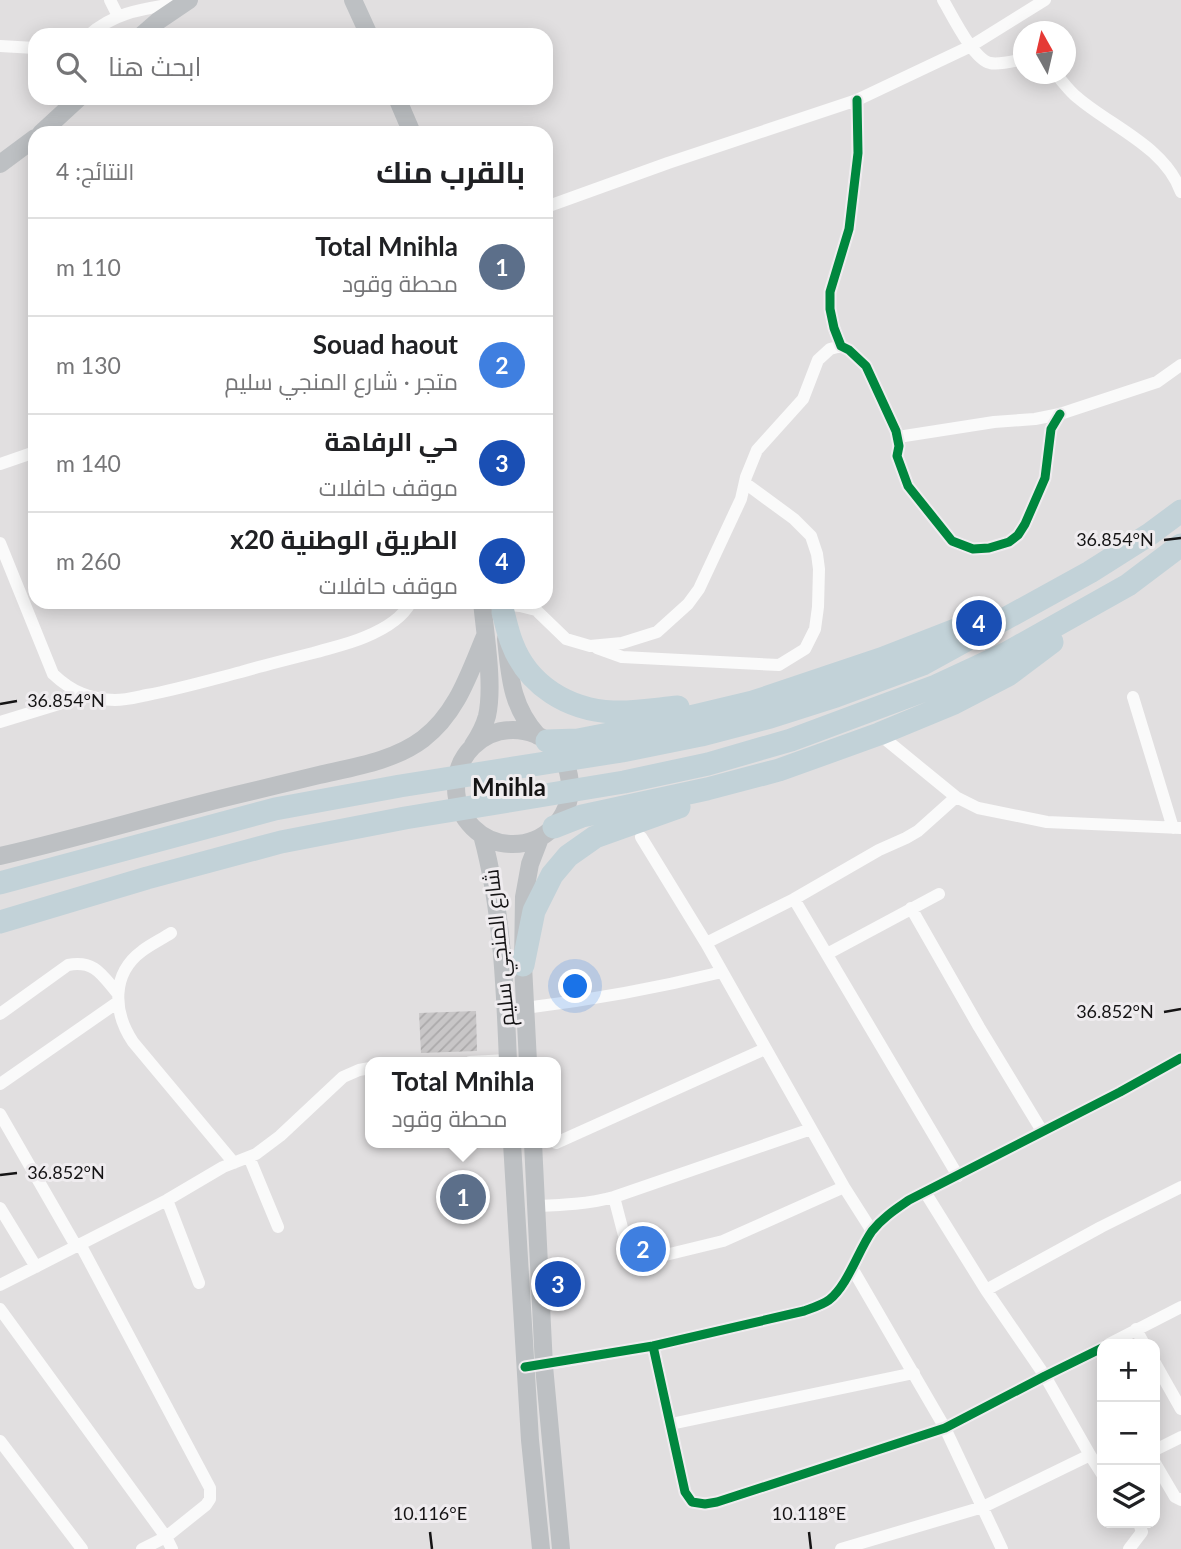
<!DOCTYPE html>
<html lang="ar">
<meta charset="utf-8">
<style>
:root{--surface:#fff;--page:#f6f6f6;--text:#202124;--muted:#757577;--line:#e0e0e0;--accent:#5c5b5c}
body{margin:0;font-family:Lato,Cairo,sans-serif;background:var(--page);color:var(--text);direction:rtl}
.controls{position:absolute;right:21px;bottom:21px;display:grid;overflow:hidden;border-radius:14px;box-shadow:0 4px 18px #0003}
.controls button{width:63px;height:63px;display:grid;place-items:center;padding:0;border:0;border-bottom:2px solid var(--line);background:var(--surface);color:var(--text);font:35px sans-serif}
.compass{position:absolute;left:1013px;top:21px;width:63px;height:63px;border-radius:50%;background:var(--surface);box-shadow:0 4px 18px #0003;rotate:352deg}
.you{position:absolute;left:576px;top:987px;width:24px;height:24px;margin:-18px;border:5px solid #fff;border-radius:50%;background:#1a73e8;box-shadow:0 0 0 10px #1a73e833}
.badge{display:grid;place-items:center;width:46px;height:46px;border-radius:50%;background:var(--accent);color:#fff;font-size:23px;font-weight:700}
.pin{position:absolute;translate:-50% -50%;border:4px solid #fff;box-shadow:0 2px 7px #0006}
.popup{position:absolute;left:365px;top:1057px;width:196px;height:91px;box-sizing:border-box;display:grid;place-content:center;border-radius:14px;background:var(--surface);filter:drop-shadow(0 2px 5px #0005);font-size:23px;white-space:nowrap;color:var(--muted)}
.popup b{font-size:26px;color:var(--text)}
.popup::after{content:'';position:absolute;left:50%;top:100%;margin-left:-14px;border:14px solid transparent;border-top-color:var(--surface)}
.list{margin:0;padding:0;list-style:none}
h2{display:flex;justify-content:space-between;align-items:center;height:91px;margin:0;padding:0 28px;font-size:30px}
h2 small{font-size:23px;font-weight:400;color:var(--muted)}
.list li{display:grid;grid-template-columns:46px 1fr auto;gap:21px;align-items:center;box-sizing:border-box;height:98px;padding:0 28px;border-top:2px solid var(--line)}
.list b{display:block;font-size:26px;white-space:nowrap}
.list p{margin:0;font-size:23px;white-space:nowrap;color:var(--muted)}
.list em{font-size:23px;font-style:normal;color:var(--muted)}
.icon{flex:none;width:38px;height:38px;fill:none;stroke:currentColor;stroke-width:2;stroke-linecap:round;stroke-linejoin:round}
.map{position:relative;flex:none;width:1181px;height:1549px;overflow:hidden;direction:ltr}
.search{position:absolute;background:var(--surface);box-shadow:0 4px 18px #0003;left:28px;top:28px;width:525px;height:77px;display:flex;align-items:center;gap:18px;box-sizing:border-box;padding:0 24px;border-radius:21px;color:var(--muted);font-size:26px}
.panel{position:absolute;background:var(--surface);box-shadow:0 4px 18px #0003;left:28px;top:126px;width:525px;height:483px;border-radius:21px;direction:rtl}
.map>svg:first-child{display:block}
.building{fill:url(#building-hatch)}
.lines{fill:none;stroke-linecap:round;stroke-linejoin:round}
.street{stroke:#fafafa;stroke-width:12}
.secondary{stroke:#bdc0c3;stroke-width:18}
.highway{stroke:#c2d2d8;stroke-width:23}
.cycleway-casing{stroke:#efecef;stroke-width:13}
.cycleway{stroke:#00873e;stroke-width:9}
.ticks{fill:none;stroke:#151415;stroke-width:2.5}
.labels{text-anchor:middle;dominant-baseline:central;stroke-width:6;stroke-linejoin:round;paint-order:stroke}
.street-label{font-size:21px;fill:#151415;stroke:#efecef}
.quarter-label{font-size:24px;font-weight:bold;fill:#151415;stroke:#efecef}
.ticks-label{font-size:18px;text-anchor:middle;fill:#151415;stroke:#efecef;stroke-width:6;stroke-linejoin:round;paint-order:stroke}
</style>
<div class="map">
<svg width="1181" height="1549" viewBox="0 0 1181 1549">
<defs>
<pattern id="building-hatch" width="6" height="6" patternUnits="userSpaceOnUse" patternTransform="scale(1.75)"><rect width="6" height="6" fill="#c8c6c7"/><path d="M-1 1l2-2M0 6l6-6M5 7l2-2" fill="none" stroke="#aba9aa"/></pattern>
</defs>
<rect width="100%" height="100%" fill="#e1dfe0"/>
<path class="building" d="M 476,1011 L 477,1051 L 421,1053 L 419,1013 Z"/>
<g class="lines">
<path class="street" d="M 110,0 L 118,16
M 943,0 C 952,15 973,59 990,63 C 1000,65 1013,61 1024,59
M 89,35 C 116,11 145,9 179,3
M 0,46 L 35,48
M 1056,74 C 1063,82 1069,91 1078,98 C 1112,127 1165,147 1181,192
M 857,100 L 858,153 L 849,229 L 830,292 L 830,309 L 834,328 L 841,346 L 849,350 L 866,366 L 896,431 L 899,446 L 897,456 L 908,486 L 952,541 L 973,549 L 989,548 L 1009,542 L 1018,535 L 1025,524 L 1045,478 L 1051,429 L 1060,414
M 546,207 L 668,163 L 857,100 L 971,46 L 1045,0
M 898,437 L 994,422 L 1035,419 L 1060,414 L 1157,382 L 1181,365
M 0,464 L 35,452
M 0,543 L 53,674 C 71,691 90,700 115,700 C 126,700 137,697 147,695 C 179,689 210,680 241,672 C 265,665 289,659 313,653 C 330,648 349,644 365,637 C 382,630 402,619 411,602
M 502,604 L 520,606 L 536,610 L 566,639 L 590,646 L 622,643 L 657,632 L 688,604 L 699,589 L 741,499 L 746,477 L 757,450 L 803,399 L 818,360 L 830,349 L 841,346
M 597,648 L 622,657 L 779,665 L 805,649 L 815,629 L 818,607 L 819,569 L 817,554 L 811,536 L 794,519 L 745,483
M 1133,697 L 1173,828
M 0,722 L 85,696
M 879,734 L 956,797 L 978,808 L 1047,822 L 1181,828
M 641,837 L 706,943 L 844,1187 L 872,1231
M 794,899 L 958,1176
M 911,908 L 979,1027 L 1042,1131
M 171,933 C 162,939 151,944 142,951 C 111,974 113,1012 133,1042 L 234,1163
M 706,943 L 794,899 L 879,850 L 906,838 L 918,831 L 956,797
M 827,954 L 939,894
M 525,1008 C 592,1000 657,988 722,972
M 0,1014 L 68,965 C 95,960 102,975 118,994
M 470,1062 L 508,1060
M 0,1084 L 118,1002
M 0,1114 L 76,1246
M 556,1143 L 765,1049
M 249,1157 L 278,1227
M 925,1192 L 986,1290 L 1045,1376 L 1090,1455 L 1102,1474
M 614,1197 L 627,1247 L 635,1258 L 649,1259 L 723,1241 L 844,1187
M 167,1200 L 199,1283
M 537,1206 C 563,1205 588,1204 614,1197 L 811,1129
M 0,1208 L 36,1267
M 80,1244 L 210,1488 L 210,1499 L 206,1505 L 166,1537 L 142,1549
M 852,1268 L 945,1428 L 1002,1549
M 0,1285 L 167,1200 L 223,1167 L 256,1154 L 280,1136 L 343,1077 L 359,1070 L 370,1068
M 986,1290 L 1101,1227 L 1181,1187
M 0,1309 L 166,1537 L 172,1549
M 1136,1329 L 1144,1344
M 1109,1344 L 1181,1307
M 653,1346 L 685,1492 L 692,1502 L 705,1504 L 717,1502 L 945,1428 L 1045,1376 L 1102,1348
M 1155,1363 L 1181,1409
M 536,1366 L 653,1346 L 804,1311 C 812,1308 822,1305 829,1300 C 848,1285 858,1251 872,1231 C 882,1218 896,1209 909,1200 L 1120,1092 L 1181,1058
M 671,1424 L 914,1373
M 0,1441 L 82,1549
M 1155,1450 L 1181,1437
M 1155,1463 L 1175,1497 L 1181,1500
M 841,1549 L 983,1507 L 1090,1455
M 1129,1549 L 1142,1532 L 1139,1523"/>
<path class="secondary" d="M 353,0 L 369,35
M 142,35 L 158,21 L 189,0
M 397,98 L 412,133
M 41,133 L 79,98
M 0,164 L 35,138
M 506,639 C 510,677 511,706 538,736
M456 787a57 57 0 1 1 114 0a57 57 0 1 1-114 0Z
M 473,745 C 479,736 484,727 487,716 C 494,685 485,634 482,602
M 482,835 C 502,909 505,986 508,1062
M 0,856 C 79,838 157,814 236,795 C 264,788 291,782 319,775 C 354,767 394,761 423,739 C 457,713 469,674 485,636
M 528,1062 L 523,965 L 524,897 L 530,864 L 540,838
M 512,1143 L 530,1440 L 541,1549
M 533,1143 L 544,1366 L 561,1549"/>
<path class="highway" d="M 503,612 C 506,623 508,633 512,643 C 528,686 569,710 613,712 C 635,713 657,709 678,707
M 547,741 L 578,740 L 665,723 L 753,702 L 881,659 L 971,624
M 554,827 L 582,816 L 707,789 L 779,770 L 879,734 L 954,703 L 1008,675 L 1052,642
M 0,883 L 275,809 L 400,786 L 622,751 L 701,735 L 770,717 L 836,696 L 923,664 L 1090,572 L 1150,534 L 1181,511
M 0,922 L 147,878 L 281,842 L 405,818 L 624,782 L 708,764 L 791,740 L 936,686 L 1005,654 L 1128,585 L 1181,545
M 523,965 L 534,911 L 552,875 L 568,856 L 595,837 L 679,807"/>
<g class="cycleway-casing">
<path id="cycleway" d="M 857,100 L 858,153 L 849,229 L 830,292 L 830,309 L 834,328 L 841,346 L 849,350 L 866,366 L 896,431 L 899,446 L 897,456 L 908,486 L 952,541 L 973,549 L 989,548 L 1009,542 L 1018,535 L 1025,524 L 1045,478 L 1051,429 L 1060,414
M 653,1346 L 685,1492 L 692,1502 L 705,1504 L 717,1502 L 945,1428 L 1045,1376 L 1102,1348
M 525,1367 L 653,1346 L 804,1311 C 812,1308 822,1305 829,1300 C 848,1285 858,1251 872,1231 C 882,1218 896,1209 909,1200 L 1120,1092 L 1181,1058"/>
</g>
<use href="#cycleway" class="cycleway"/>
</g>
<path class="ticks" d="M 1164,540 L 1181,538M 0,704 L 17,701M 1164,1012 L 1181,1009M 0,1175 L 17,1173M 430,1532 L 432,1549M 809,1532 L 811,1549"/>
<g class="labels">
<g class="street-label">
<text transform="translate(498 948) rotate(-96)">شارع المنجي سليم</text>
</g>
<g class="quarter-label">
<text x="509" y="786">Mnihla</text>
</g>
</g>
<g class="ticks-label">
<text x="1115" y="546">36.854°N</text>
<text x="66" y="707">36.854°N</text>
<text x="1115" y="1018">36.852°N</text>
<text x="66" y="1179">36.852°N</text>
<text x="430" y="1520">10.116°E</text>
<text x="809" y="1520">10.118°E</text>
</g>
</svg>
<div class="controls">
<button>+</button>
<button>−</button>
<button><svg class="icon" aria-label="layers" viewBox="0 0 24 24"><path d="M12 4l9 5-9 5-9-5zM3 14l9 5 9-5"/></svg></button>
</div>
<svg class="compass" viewBox="-18 -18 36 36"><path d="M0-13l5 13h-10z" fill="#e53935"/><path d="M0 13l5-13h-10z" fill="#757577"/></svg>
<div class="you"></div>
<div class="pin badge" style="left:463px;top:1197px;background:#5c6f8a">1</div>
<div class="popup"><b>Total Mnihla</b>محطة وقود</div>
<div class="pin badge" style="left:643px;top:1249px;background:#3f7fe0">2</div>
<div class="pin badge" style="left:558px;top:1284px;background:#1a4fb4">3</div>
<div class="pin badge" style="left:979px;top:623px;background:#1a4fb4">4</div>
<div class="search"><svg class="icon" aria-label="search" viewBox="0 0 24 24"><circle cx="10" cy="10" r="6"/><path d="M15 15l6 6"/></svg>ابحث هنا</div>
<section class="panel">
<h2>بالقرب منك<small>النتائج: 4</small></h2>
<ul class="list">
<li><span class="badge" style="background:#5c6f8a">1</span><div><b>Total Mnihla</b><p>محطة وقود</p></div><em>110 m</em></li>
<li><span class="badge" style="background:#3f7fe0">2</span><div><b>Souad haout</b><p>متجر · شارع المنجي سليم</p></div><em>130 m</em></li>
<li><span class="badge" style="background:#1a4fb4">3</span><div><b>حي الرفاهة</b><p>موقف حافلات</p></div><em>140 m</em></li>
<li><span class="badge" style="background:#1a4fb4">4</span><div><b>الطريق الوطنية x20</b><p>موقف حافلات</p></div><em>260 m</em></li>
</ul>
</section>
</div>
